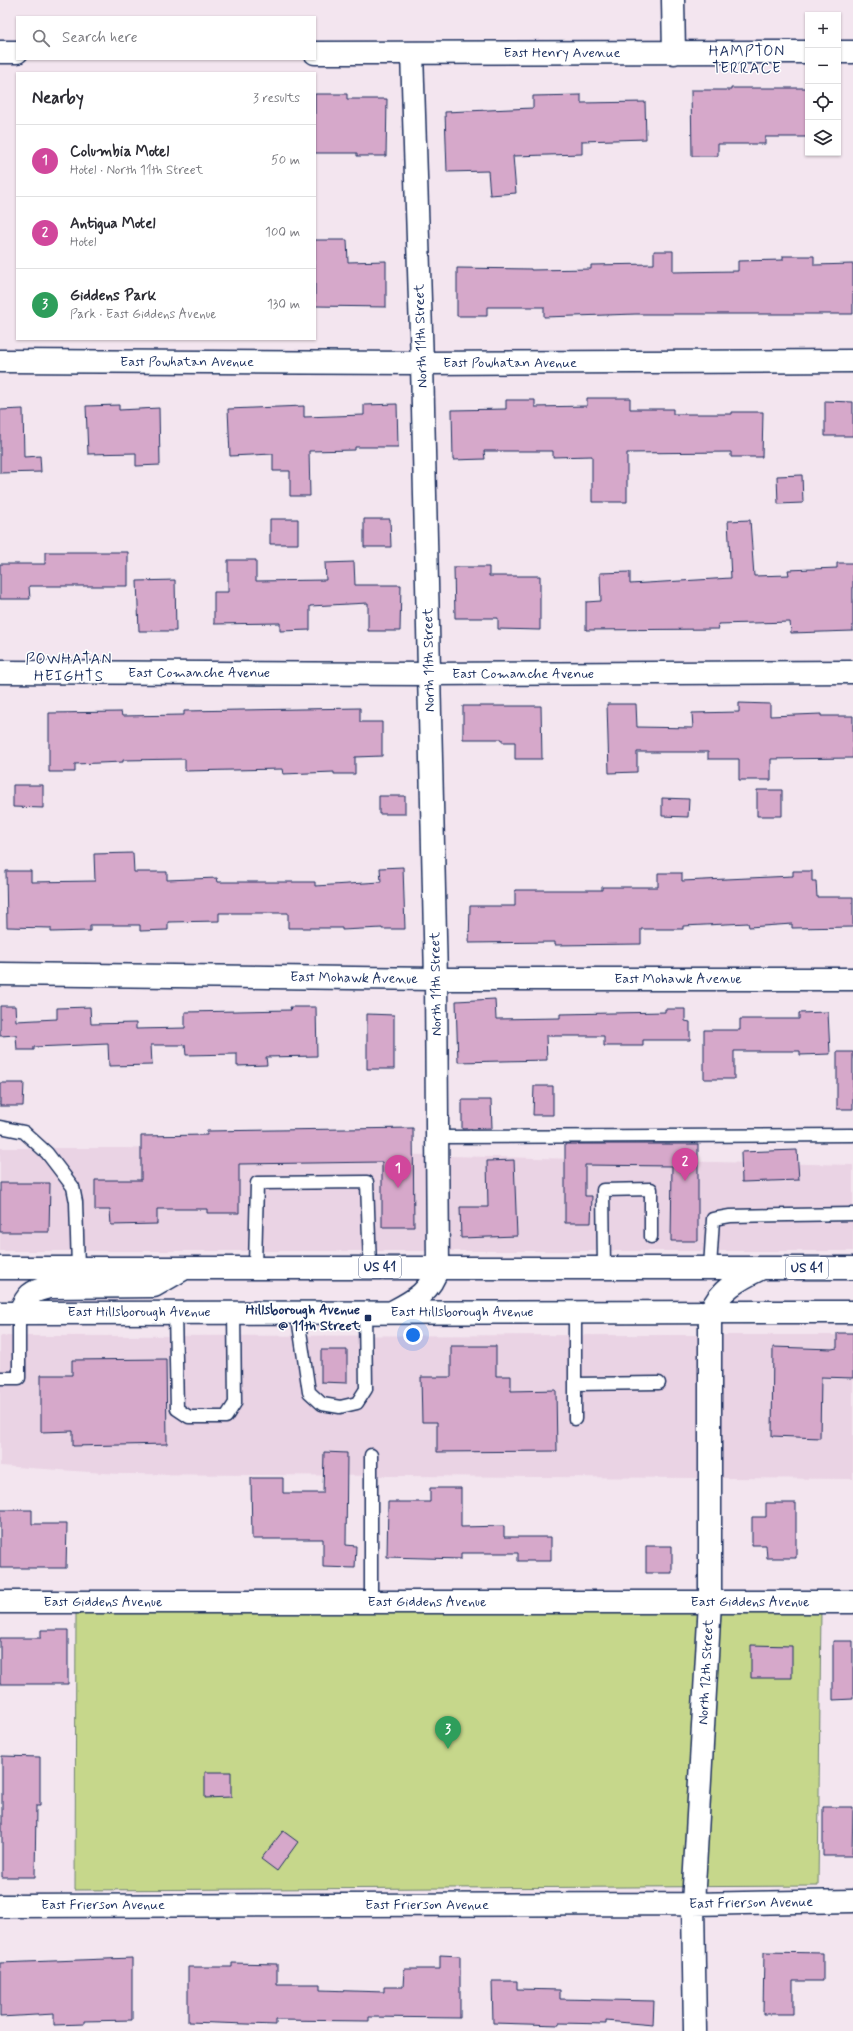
<!DOCTYPE html>
<meta charset="utf-8">
<style>
:root{--surface:#fff;--page:#f7f7f7;--text:#2b2b33;--muted:#7c7c81;--line:#e1e1e2;--accent:#1a73e8}
body{margin:0;font-family:Mynerve,sans-serif;background:var(--page);color:var(--text)}
.controls{position:absolute;right:12px;top:12px;display:grid;overflow:hidden;border-radius:0px;box-shadow:0 1px 3px #0004}
.controls button{width:36px;height:36px;display:grid;place-items:center;padding:0;border:0;border-bottom:1px solid var(--line);background:var(--surface);color:var(--text);font:20px sans-serif}
.you{position:absolute;left:413px;top:1335px;width:14px;height:14px;margin:-10px;border:3px solid #fff;border-radius:50%;background:#1a73e8;box-shadow:0 0 0 6px #1a73e833}
.badge{display:grid;place-items:center;width:26px;height:26px;border-radius:50%;background:var(--accent);color:#fff;font-size:13px;font-weight:700}
.pin{position:absolute;translate:-50% -33px;filter:drop-shadow(0 1px 2px #0008)}
.pin::after{content:'';position:absolute;top:21px;width:14px;height:12px;background:inherit;clip-path:polygon(0 0,100% 0,50% 100%)}
.list{margin:0;padding:0;list-style:none}
h2{display:flex;justify-content:space-between;align-items:center;height:52px;margin:0;padding:0 16px;font-size:17px}
h2 small{font-size:13px;font-weight:400;color:var(--muted)}
.list li{display:grid;grid-template-columns:26px 1fr auto;gap:12px;align-items:center;box-sizing:border-box;height:72px;padding:0 16px;border-top:1px solid var(--line)}
.list b{display:block;font-size:15px;white-space:nowrap}
.list p{margin:0;font-size:13px;white-space:nowrap;color:var(--muted)}
.list em{font-size:13px;font-style:normal;color:var(--muted)}
.icon{flex:none;width:22px;height:22px;fill:none;stroke:currentColor;stroke-width:2;stroke-linecap:round;stroke-linejoin:round}
.map{position:relative;flex:none;width:853px;height:2031px;overflow:hidden}
.search{position:absolute;background:var(--surface);box-shadow:0 1px 3px #0004;left:16px;top:16px;width:300px;height:44px;display:flex;align-items:center;gap:10px;box-sizing:border-box;padding:0 14px;border-radius:0px;color:var(--muted);font-size:15px}
.panel{position:absolute;background:var(--surface);box-shadow:0 1px 3px #0004;left:16px;top:72px;width:300px;height:268px;border-radius:0px}
.map>svg:first-child{display:block}
.built{fill:#ead3e4}
.green{fill:#c6d78b;stroke:#708374}
.building{fill:#d6a8ca;stroke:#1b2f5e}
.lines{fill:none;stroke-linecap:round;stroke-linejoin:round}
.lane-casing{stroke:#1b2f5e;stroke-width:15}
.street-casing{stroke:#1b2f5e;stroke-width:25}
.primary-casing{stroke:#1b2f5e;stroke-width:25}
.lane{stroke:#fff;stroke-width:12}
.street{stroke:#fff;stroke-width:22}
.primary{stroke:#fff;stroke-width:22}
.poi-dot{fill:#1b2f5e;stroke:#fff;stroke-width:1.5}
.labels{text-anchor:middle;dominant-baseline:central;stroke-width:3;stroke-linejoin:round;paint-order:stroke}
.shield{fill:#fff;stroke:#5f6d8e;stroke-width:1}
.shield-label{font-size:13px;font-weight:bold;fill:#1b2f5e}
.street-label{font-size:14px;fill:#1b2f5e;stroke:#fff}
.poi-label{font-size:14px;font-weight:bold;fill:#1b2f5e;stroke:#fff;text-anchor:end}
.neighbourhood-label{font-size:15px;letter-spacing:1px;fill:#1b2f5e;stroke:#fff}
</style>
<div class="map">
<svg width="853" height="2031" viewBox="0 0 853 2031">
<rect width="100%" height="100%" fill="#f3e5ef"/>
<filter id="ink" filterUnits="userSpaceOnUse"><feTurbulence type="fractalNoise" baseFrequency=".025" numOctaves="2"/><feDisplacementMap in="SourceGraphic" scale="8" xChannelSelector="R" yChannelSelector="G"/><feConvolveMatrix kernelMatrix="1 2 1 2 8 2 1 2 1" color-interpolation-filters="sRGB"/></filter>
<g filter="url(#ink)">
<path class="built" d="M 0,1148 L 123,1148 L 427,1155 L 428,1251 L 0,1251 Z
M 448,1156 L 853,1165 L 853,1251 L 449,1251 Z
M 700,1335 L 699,1478 L 119,1474 L 0,1466 L 0,1336 Z
M 721,1335 L 853,1335 L 853,1479 L 720,1478 Z"/>
<path class="green" d="M 821,1609 L 818,1886 L 75,1890 L 76,1611 Z"/>
<path class="building" d="M 731,88 L 808,88 L 808,137 L 765,137 L 765,144 L 718,144 L 718,156 L 692,156 L 691,90 L 731,90 Z
M 315,94 L 347,94 L 347,99 L 387,99 L 386,156 L 357,156 L 357,153 L 315,153 Z
M 581,95 L 581,103 L 645,102 L 646,139 L 582,141 L 582,154 L 513,156 L 516,193 L 490,195 L 488,171 L 447,172 L 445,112 L 533,108 L 533,96 Z
M 315,240 L 347,240 L 348,262 L 386,261 L 386,307 L 315,306 Z
M 654,251 L 673,251 L 673,272 L 738,271 L 738,261 L 783,260 L 783,256 L 814,256 L 814,265 L 853,264 L 853,314 L 636,314 L 544,317 L 544,307 L 487,307 L 487,316 L 457,316 L 457,268 L 531,269 L 531,270 L 591,269 L 591,265 L 654,264 Z
M 587,398 L 630,398 L 630,409 L 673,409 L 673,414 L 732,414 L 732,412 L 763,412 L 762,457 L 731,457 L 731,452 L 627,453 L 627,502 L 592,502 L 592,456 L 553,457 L 553,451 L 484,451 L 485,459 L 453,460 L 452,410 L 506,409 L 506,400 L 535,400 L 535,407 L 587,406 Z
M 825,401 L 853,402 L 853,436 L 825,436 Z
M 397,404 L 398,447 L 355,447 L 355,450 L 309,451 L 310,496 L 290,496 L 290,471 L 273,471 L 273,454 L 230,456 L 228,409 L 304,406 L 304,417 L 364,415 L 364,405 Z
M 119,405 L 119,410 L 159,408 L 160,465 L 136,466 L 136,453 L 88,454 L 86,406 Z
M 23,409 L 24,457 L 40,456 L 41,472 L 0,473 L 0,410 Z
M 802,475 L 803,503 L 778,504 L 777,476 Z
M 270,519 L 298,519 L 298,544 L 270,544 Z
M 364,519 L 390,519 L 391,547 L 364,547 Z
M 750,520 L 754,576 L 789,575 L 788,570 L 837,568 L 837,563 L 853,563 L 853,631 L 791,633 L 790,622 L 718,624 L 719,629 L 586,630 L 586,602 L 601,601 L 600,573 L 630,572 L 630,584 L 731,578 L 728,521 Z
M 45,552 L 128,552 L 128,586 L 29,586 L 30,599 L 0,599 L 0,564 L 45,564 Z
M 228,560 L 256,560 L 256,581 L 326,580 L 325,563 L 354,562 L 355,585 L 401,585 L 400,631 L 368,631 L 368,603 L 310,606 L 310,630 L 280,631 L 280,623 L 214,624 L 214,592 L 228,592 Z
M 454,567 L 489,567 L 489,576 L 540,576 L 540,630 L 498,629 L 498,618 L 455,618 Z
M 175,580 L 176,631 L 139,631 L 137,581 Z
M 739,703 L 770,704 L 770,716 L 821,714 L 821,716 L 853,716 L 853,758 L 771,759 L 771,780 L 739,780 L 739,759 L 708,759 L 708,752 L 637,752 L 637,772 L 609,773 L 607,704 L 636,704 L 637,727 L 693,728 L 692,713 L 739,712 Z
M 463,706 L 541,706 L 542,759 L 515,759 L 515,742 L 502,742 L 502,739 L 463,739 Z
M 360,708 L 360,722 L 382,722 L 382,756 L 355,757 L 355,774 L 334,774 L 334,772 L 283,774 L 282,769 L 185,771 L 185,759 L 123,760 L 123,762 L 75,764 L 75,772 L 49,772 L 49,713 L 121,712 L 122,716 L 184,715 L 184,711 Z
M 13,785 L 43,785 L 43,808 L 13,807 Z
M 757,790 L 782,790 L 782,816 L 757,816 Z
M 379,796 L 405,796 L 405,814 L 379,814 Z
M 662,798 L 689,799 L 688,817 L 662,816 Z
M 133,853 L 134,872 L 167,872 L 167,880 L 217,878 L 218,882 L 315,882 L 315,886 L 381,882 L 380,868 L 403,867 L 405,929 L 382,929 L 382,928 L 342,930 L 342,928 L 288,928 L 288,913 L 219,913 L 219,921 L 168,922 L 168,930 L 140,931 L 140,925 L 90,925 L 90,931 L 51,932 L 51,928 L 7,927 L 6,871 L 31,871 L 31,882 L 95,881 L 94,854 Z
M 793,871 L 812,871 L 812,881 L 816,881 L 817,897 L 853,897 L 853,927 L 792,928 L 792,924 L 749,927 L 748,923 L 683,926 L 683,929 L 641,929 L 641,944 L 555,945 L 555,942 L 469,943 L 470,906 L 515,906 L 515,890 L 602,890 L 602,887 L 658,887 L 658,873 L 682,873 L 682,881 L 793,876 Z
M 495,999 L 496,1019 L 560,1018 L 560,1014 L 665,1012 L 665,1009 L 685,1009 L 685,1021 L 690,1022 L 690,1040 L 643,1040 L 643,1046 L 604,1046 L 604,1036 L 546,1036 L 547,1060 L 458,1062 L 456,1001 Z
M 0,1006 L 15,1006 L 16,1021 L 57,1019 L 57,1008 L 90,1007 L 91,1024 L 136,1023 L 136,1029 L 185,1028 L 185,1012 L 291,1010 L 290,1007 L 316,1007 L 317,1056 L 266,1057 L 267,1065 L 237,1066 L 237,1054 L 186,1055 L 185,1045 L 151,1045 L 152,1065 L 109,1066 L 108,1044 L 34,1047 L 34,1050 L 17,1050 L 16,1035 L 0,1036 Z
M 828,1012 L 830,1054 L 800,1055 L 800,1051 L 734,1051 L 734,1079 L 704,1079 L 704,1030 L 740,1030 L 740,1019 L 799,1019 L 799,1013 Z
M 367,1014 L 394,1015 L 394,1069 L 367,1069 Z
M 837,1052 L 853,1052 L 853,1109 L 837,1109 Z
M 0,1083 L 24,1083 L 23,1106 L 0,1106 Z
M 534,1086 L 553,1086 L 553,1115 L 533,1115 Z
M 462,1100 L 491,1100 L 492,1128 L 462,1129 Z
M 413,1128 L 414,1227 L 382,1227 L 382,1162 L 239,1164 L 239,1213 L 207,1213 L 207,1209 L 157,1209 L 157,1224 L 111,1225 L 110,1210 L 95,1210 L 95,1180 L 141,1180 L 141,1136 L 207,1135 L 207,1131 Z
M 565,1144 L 698,1144 L 698,1241 L 671,1241 L 672,1166 L 585,1165 L 585,1196 L 592,1196 L 591,1223 L 565,1223 Z
M 797,1150 L 799,1180 L 742,1182 L 741,1152 Z
M 514,1160 L 517,1236 L 461,1238 L 460,1207 L 488,1207 L 487,1161 Z
M 0,1183 L 50,1183 L 49,1232 L 0,1232 Z
M 837,1333 L 853,1333 L 853,1378 L 821,1377 L 820,1438 L 772,1436 L 773,1347 L 832,1349 L 837,1348 Z
M 451,1346 L 496,1346 L 496,1376 L 511,1376 L 511,1391 L 556,1390 L 557,1451 L 437,1452 L 437,1422 L 422,1422 L 421,1377 L 451,1377 Z
M 321,1350 L 347,1350 L 347,1383 L 321,1382 Z
M 166,1359 L 167,1444 L 73,1446 L 73,1431 L 41,1432 L 41,1375 L 72,1375 L 72,1360 Z
M 324,1452 L 347,1453 L 346,1545 L 356,1546 L 355,1568 L 323,1567 L 323,1539 L 252,1539 L 251,1478 L 283,1478 L 283,1493 L 323,1493 Z
M 430,1488 L 461,1488 L 461,1527 L 504,1526 L 504,1537 L 551,1537 L 551,1561 L 518,1561 L 518,1553 L 461,1553 L 461,1559 L 387,1557 L 388,1502 L 430,1502 Z
M 766,1503 L 796,1503 L 796,1558 L 767,1558 L 766,1545 L 752,1545 L 752,1517 L 766,1517 Z
M 0,1510 L 32,1510 L 32,1524 L 67,1524 L 66,1568 L 0,1568 Z
M 646,1546 L 672,1546 L 672,1573 L 646,1573 Z
M 41,1630 L 68,1630 L 68,1684 L 0,1684 L 0,1638 L 41,1638 Z
M 833,1641 L 853,1641 L 853,1699 L 833,1700 Z
M 751,1645 L 792,1646 L 792,1678 L 751,1678 Z
M 2,1756 L 40,1757 L 40,1806 L 36,1806 L 35,1877 L 2,1877 Z
M 205,1772 L 231,1772 L 231,1797 L 205,1798 Z
M 823,1807 L 853,1807 L 852,1856 L 823,1856 Z
M 283,1831 L 298,1842 L 277,1871 L 261,1859 Z
M 764,1952 L 823,1953 L 823,1981 L 793,1981 L 793,2014 L 763,2014 Z
M 440,1955 L 460,1956 L 460,2018 L 369,2017 L 369,2021 L 276,2020 L 276,2025 L 188,2022 L 188,1967 L 232,1967 L 232,1963 L 277,1964 L 277,1984 L 320,1984 L 320,1990 L 384,1992 L 384,1987 L 403,1987 L 404,1969 L 440,1969 Z
M 132,1958 L 132,2020 L 84,2021 L 84,2024 L 54,2025 L 54,2014 L 0,2017 L 0,1963 Z
M 492,1981 L 517,1981 L 517,1989 L 560,1990 L 560,1999 L 654,2001 L 653,2025 L 606,2021 L 606,2024 L 559,2023 L 559,2025 L 493,2023 Z"/>
<g class="lines">
<g class="lane-casing">
<path id="lane" d="M 0,1127 L 24,1132 L 47,1153 L 73,1187 L 76,1202 L 78,1268
M 438,1137 L 853,1135
M 255,1267 L 257,1183 L 367,1182 L 370,1267
M 604,1267 L 603,1190 L 651,1189 L 651,1237
M 710,1268 L 713,1219 L 730,1216 L 853,1214
M 297,1311 L 309,1392 L 322,1404 L 340,1407 L 357,1403 L 366,1389 L 365,1311
M 175,1312 L 177,1409 L 189,1417 L 226,1417 L 235,1403 L 234,1311
M 575,1312 L 575,1419
M 0,1378 L 19,1378 L 19,1313
M 575,1384 L 659,1383
M 371,1455 L 371,1602"/>
</g>
<g class="street-casing">
<path id="street" d="M 673,0 L 674,53
M 0,52 L 17,52
M 838,52 L 853,52
M 315,53 L 808,52
M 412,53 L 422,363 L 436,979 L 438,1267
M 0,361 L 422,363 L 853,361
M 0,672 L 429,674 L 853,672
M 0,974 L 436,979 L 853,979
M 0,1602 L 853,1602
M 0,1906 L 693,1904 L 853,1901
M 695,2031 L 693,1904 L 710,1602 L 710,1313"/>
</g>
<g class="primary-casing">
<path id="primary" d="M 0,1268 L 853,1268
M 394,1311 C 415,1300 431,1291 438,1267
M 0,1313 L 853,1312
M 19,1313 C 27,1295 30,1291 50,1287 L 154,1286 L 185,1268
M 710,1313 C 719,1290 739,1279 760,1269"/>
</g>
<use href="#lane" class="lane"/>
<use href="#street" class="street"/>
<use href="#primary" class="primary"/>
</g>
</g>
<rect class="poi-dot" x="364" y="1314" width="8" height="8" rx="2"/>
<g class="labels">
<g class="shield">
<rect x="359" y="1256" width="42" height="22" rx="3"/>
<rect x="786" y="1257" width="42" height="22" rx="3"/>
</g>
<g class="shield-label">
<text x="380" y="1267">US 41</text>
<text x="807" y="1268">US 41</text>
</g>
<g class="street-label">
<text x="562" y="53">East Henry Avenue</text>
<text transform="translate(421 336) rotate(-92)">North 11th Street</text>
<text x="187" y="362">East Powhatan Avenue</text>
<text x="510" y="363">East Powhatan Avenue</text>
<text transform="translate(429 660) rotate(-91)">North 11th Street</text>
<text x="199" y="673">East Comanche Avenue</text>
<text x="523" y="674">East Comanche Avenue</text>
<text transform="translate(354 978) rotate(1)">East Mohawk Avenue</text>
<text x="678" y="979">East Mohawk Avenue</text>
<text transform="translate(436 984) rotate(-91)">North 11th Street</text>
<text x="139" y="1312">East Hillsborough Avenue</text>
<text x="462" y="1312">East Hillsborough Avenue</text>
<text x="103" y="1602">East Giddens Avenue</text>
<text x="427" y="1602">East Giddens Avenue</text>
<text x="750" y="1602">East Giddens Avenue</text>
<text transform="translate(706 1672) rotate(-87)">North 12th Street</text>
<text transform="translate(751 1903) rotate(-1)">East Frierson Avenue</text>
<text x="103" y="1905">East Frierson Avenue</text>
<text x="427" y="1905">East Frierson Avenue</text>
</g>
<g class="poi-label">
<text x="360" y="1310">Hillsborough Avenue<tspan x="360" dy="16">@ 11th Street</tspan></text>
</g>
<g class="neighbourhood-label">
<text x="747" y="52">HAMPTON<tspan x="747" dy="17">TERRACE</tspan></text>
<text x="69" y="660">POWHATAN<tspan x="69" dy="17">HEIGHTS</tspan></text>
</g>
</g>
</svg>
<div class="controls">
<button>+</button>
<button>−</button>
<button><svg class="icon" aria-label="locate" viewBox="0 0 24 24"><circle cx="12" cy="12" r="6"/><path d="M12 2v4M12 18v4M2 12h4M18 12h4"/></svg></button>
<button><svg class="icon" aria-label="layers" viewBox="0 0 24 24"><path d="M12 4l9 5-9 5-9-5zM3 14l9 5 9-5"/></svg></button>
</div>
<div class="you"></div>
<div class="pin badge" style="left:398px;top:1188px;background:#d1479c">1</div>
<div class="pin badge" style="left:685px;top:1181px;background:#d1479c">2</div>
<div class="pin badge" style="left:448px;top:1749px;background:#2e9e5b">3</div>
<div class="search"><svg class="icon" aria-label="search" viewBox="0 0 24 24"><circle cx="10" cy="10" r="6"/><path d="M15 15l6 6"/></svg>Search here</div>
<section class="panel">
<h2>Nearby<small>3 results</small></h2>
<ul class="list">
<li><span class="badge" style="background:#d1479c">1</span><div><b>Columbia Motel</b><p>Hotel · North 11th Street</p></div><em>50 m</em></li>
<li><span class="badge" style="background:#d1479c">2</span><div><b>Antigua Motel</b><p>Hotel</p></div><em>100 m</em></li>
<li><span class="badge" style="background:#2e9e5b">3</span><div><b>Giddens Park</b><p>Park · East Giddens Avenue</p></div><em>130 m</em></li>
</ul>
</section>
</div>
